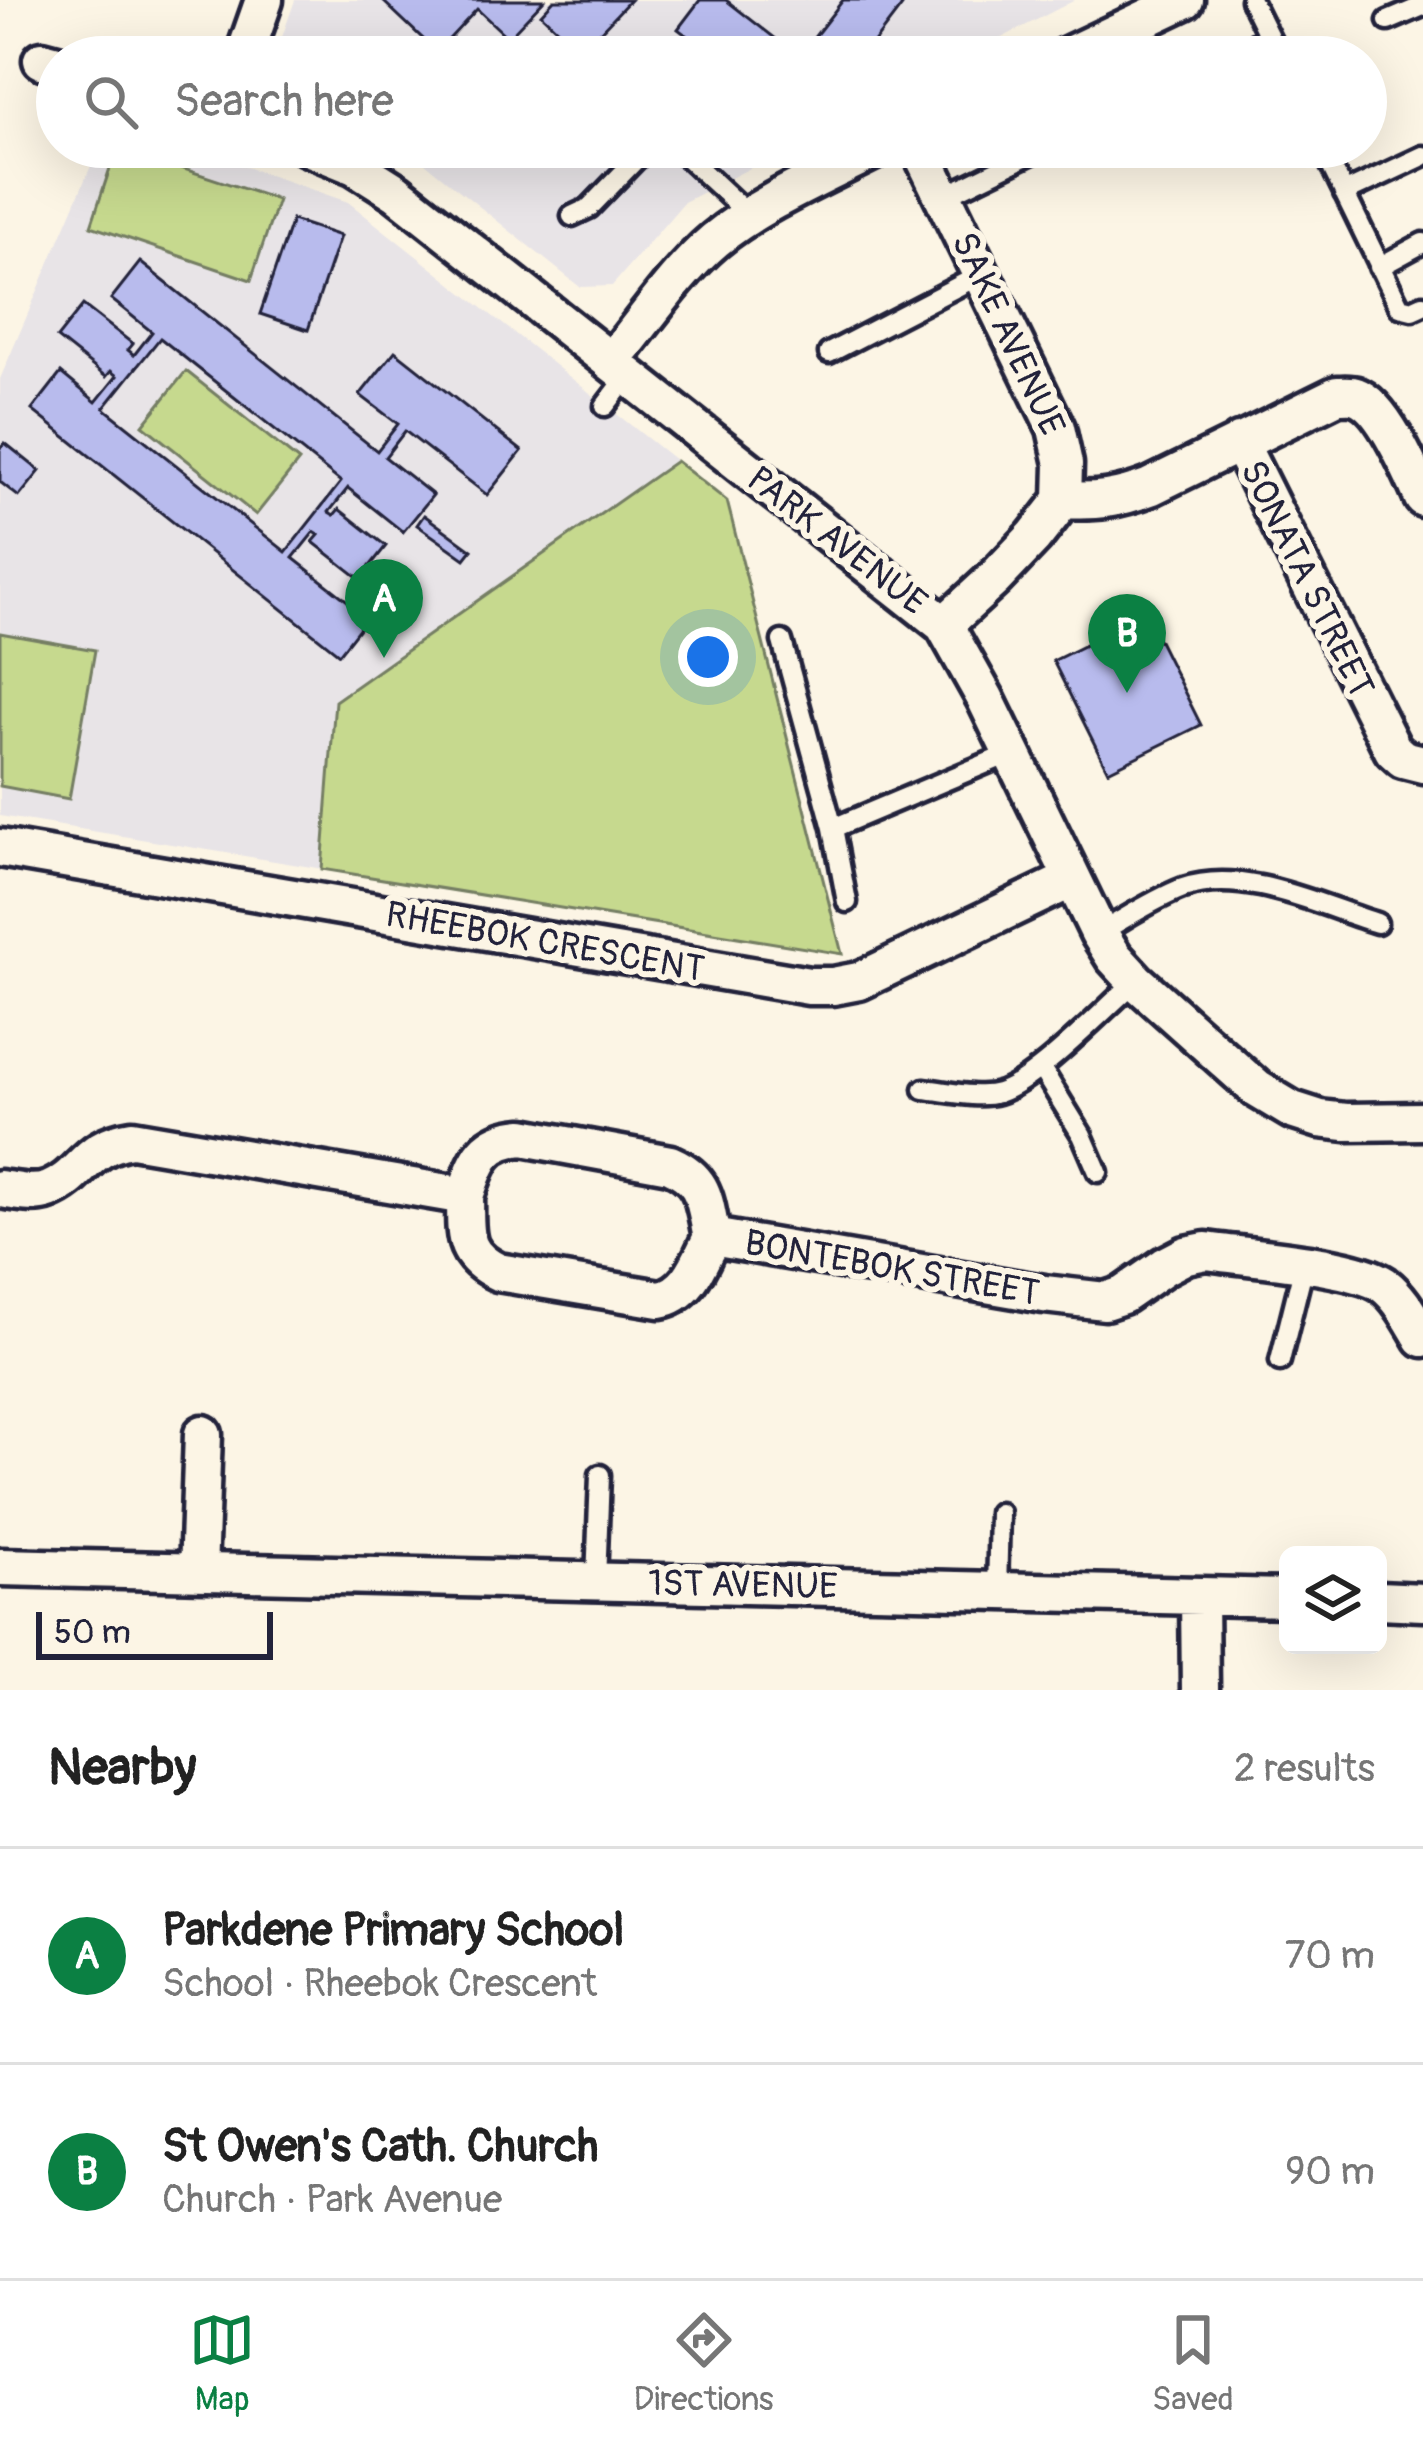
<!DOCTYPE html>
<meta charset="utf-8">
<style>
:root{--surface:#fff;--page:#f6f6f6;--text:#222;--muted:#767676;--line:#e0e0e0;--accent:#0b8043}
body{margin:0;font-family:Pangolin,sans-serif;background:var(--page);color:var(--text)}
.controls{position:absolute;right:36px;bottom:36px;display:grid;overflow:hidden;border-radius:18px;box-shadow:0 12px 48px #0002}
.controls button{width:108px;height:108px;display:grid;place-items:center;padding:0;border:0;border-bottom:3px solid var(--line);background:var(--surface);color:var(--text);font:60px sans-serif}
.scale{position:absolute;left:36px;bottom:30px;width:237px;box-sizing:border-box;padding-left:12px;border:6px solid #22223b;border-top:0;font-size:33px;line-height:42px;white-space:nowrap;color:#22223b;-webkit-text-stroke:9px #fcf5e5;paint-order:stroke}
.you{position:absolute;left:708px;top:657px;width:42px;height:42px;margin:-30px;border:9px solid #fff;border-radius:50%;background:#1a73e8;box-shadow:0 0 0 18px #1a73e833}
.badge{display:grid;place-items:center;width:78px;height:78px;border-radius:50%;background:var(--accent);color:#fff;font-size:39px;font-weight:700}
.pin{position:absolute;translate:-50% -99px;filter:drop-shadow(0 3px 6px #0008)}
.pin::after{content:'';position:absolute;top:63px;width:42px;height:36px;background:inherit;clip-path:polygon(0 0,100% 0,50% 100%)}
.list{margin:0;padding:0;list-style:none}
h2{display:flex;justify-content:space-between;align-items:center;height:156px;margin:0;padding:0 48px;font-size:51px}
h2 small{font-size:39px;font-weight:400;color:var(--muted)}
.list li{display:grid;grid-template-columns:78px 1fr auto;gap:36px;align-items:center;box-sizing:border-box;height:216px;padding:0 48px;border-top:3px solid var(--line)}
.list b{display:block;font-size:45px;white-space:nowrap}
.list p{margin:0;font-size:39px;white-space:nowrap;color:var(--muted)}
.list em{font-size:39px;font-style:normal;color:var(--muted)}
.icon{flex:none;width:66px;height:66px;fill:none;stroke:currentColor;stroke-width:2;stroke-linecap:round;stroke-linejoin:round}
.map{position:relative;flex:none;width:1423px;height:1690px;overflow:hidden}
.search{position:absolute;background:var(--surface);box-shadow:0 12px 48px #0002;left:36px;right:36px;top:36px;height:132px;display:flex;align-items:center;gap:30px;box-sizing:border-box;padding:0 42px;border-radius:66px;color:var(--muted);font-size:45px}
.sheet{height:588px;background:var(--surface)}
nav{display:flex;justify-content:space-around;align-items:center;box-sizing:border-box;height:168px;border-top:3px solid var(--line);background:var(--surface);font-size:33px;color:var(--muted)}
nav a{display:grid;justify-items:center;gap:6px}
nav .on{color:var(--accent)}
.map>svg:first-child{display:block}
.built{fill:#e8e4e7}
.green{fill:#c6d98e;stroke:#747e64;stroke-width:3}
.building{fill:#b8bbed;stroke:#22223b;stroke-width:3;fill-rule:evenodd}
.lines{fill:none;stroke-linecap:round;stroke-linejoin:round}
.service-casing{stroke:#22223b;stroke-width:27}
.minor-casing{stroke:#22223b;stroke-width:45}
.service{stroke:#fcf5e5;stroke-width:18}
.minor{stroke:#fcf5e5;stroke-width:36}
.labels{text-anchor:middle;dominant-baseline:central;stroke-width:12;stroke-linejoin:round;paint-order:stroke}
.street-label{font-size:36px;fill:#22223b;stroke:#fcf5e5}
</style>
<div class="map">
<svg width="1423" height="1690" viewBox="0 0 1423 1690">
<rect width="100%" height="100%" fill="#fcf5e5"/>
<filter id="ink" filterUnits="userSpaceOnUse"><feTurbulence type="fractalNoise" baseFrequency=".00833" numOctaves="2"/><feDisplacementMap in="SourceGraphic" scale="24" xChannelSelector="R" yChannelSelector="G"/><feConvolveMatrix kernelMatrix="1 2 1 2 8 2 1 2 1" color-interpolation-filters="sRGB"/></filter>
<g filter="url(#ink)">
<path class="built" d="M 295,0 L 1075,0 L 965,57 L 275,57 Z
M 99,147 L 188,147 L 348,202 L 727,501 L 842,954 L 0,816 L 0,379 Z
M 405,147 L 791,147 L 684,202 L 612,286 L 580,287 Z"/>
<path class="green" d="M 117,147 L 278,200 L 251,280 L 91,226 Z
M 186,371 L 299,461 L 256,515 L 143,425 Z
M 676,461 L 727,501 L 842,954 L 322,869 L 335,701 Z
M 0,633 L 95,650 L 69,799 L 0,786 Z"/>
<path class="building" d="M 382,0 L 544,0 L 508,38 L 477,9 L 437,52 Z
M 554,0 L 630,0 L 581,52 L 541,14 Z
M 700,0 L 726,0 L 799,57 L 843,0 L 901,0 L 899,3 L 902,6 L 863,57 L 858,57 L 846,48 L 839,57 L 715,57 L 678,29 Z
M 292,220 L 340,236 L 308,330 L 260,314 Z
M 140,262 L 377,451 L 398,424 L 360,395 L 395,351 L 522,451 L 487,495 L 405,431 L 385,457 L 433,495 L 403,532 L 348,488 L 329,512 L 334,515 L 339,509 L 386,546 L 360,579 L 313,542 L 319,535 L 314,532 L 293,558 L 368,617 L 339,654 L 32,410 L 61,373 L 96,402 L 117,376 L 111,371 L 106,377 L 57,338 L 83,305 L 133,344 L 128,350 L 134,355 L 152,332 L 111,299 ZM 160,338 L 341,482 L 286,552 L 104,408 Z
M 5,443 L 40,471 L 19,497 L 0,482 L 0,449 Z
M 424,515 L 472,550 L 465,559 L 417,525 Z
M 1146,615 L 1201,725 L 1108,771 L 1053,661 Z"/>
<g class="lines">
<g class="service-casing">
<path id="service" d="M 1251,0 L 1279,57
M 1388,21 L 1423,6
M 1228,57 L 1269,37
M 676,147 L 750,216
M 1322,147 L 1400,307 L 1412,310 L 1423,305
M 1344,193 L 1423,156
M 945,196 L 1045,147
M 572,216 L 589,208 L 648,147
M 1379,267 L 1423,243
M 829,353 L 980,275
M 605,406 L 628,376
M 782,641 L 833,828 L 1011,753
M 833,828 L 847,902
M 1099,933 C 1126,918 1154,899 1183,888 C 1243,867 1319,905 1377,923
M 1041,1068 L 1082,1135 L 1098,1172
M 924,1089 C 946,1091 977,1099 998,1093 C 1035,1082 1104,1009 1136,981
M 1280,1361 L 1304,1265
M 596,1581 L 600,1475
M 997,1591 L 999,1513"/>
</g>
<g class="minor-casing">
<path id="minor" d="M 244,57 L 264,0
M 1065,57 L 1185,0
M 42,60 L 57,64
M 308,147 L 355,166 L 396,192 L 944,625 L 985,698 L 1099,933 L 1114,957 L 1136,981 L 1257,1089 L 1292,1110 L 1320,1119 L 1346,1122 L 1423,1121
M 919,147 L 1056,428 L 1064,464 L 1063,500 L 1034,537 L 994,579 L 944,625
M 611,362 C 642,324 678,271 715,240 C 759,203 828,174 880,147
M 1239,442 L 1393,750 L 1403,759 L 1423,764
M 1063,500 C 1097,502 1118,499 1150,487 L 1337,395 C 1342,395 1351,394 1356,396 C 1383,405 1412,473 1423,498
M 0,848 L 809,986 L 833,986 L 859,981 L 1072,879
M 0,1189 C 16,1191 33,1196 49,1190 C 84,1176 84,1146 132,1139 L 465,1196 C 466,1233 460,1254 498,1272 L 660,1299 C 690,1294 700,1260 712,1237 L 1044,1294 L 1105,1301 L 1123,1295 L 1165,1266 L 1186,1255 L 1206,1251 C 1246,1257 1354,1264 1384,1285 C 1401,1298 1412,1320 1423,1338
M 465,1196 C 477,1162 482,1140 523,1137 L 670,1164 C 706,1180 704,1201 712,1237
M 0,1567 L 1288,1598
M 198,1572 L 203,1434
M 1199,1596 L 1200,1690
M 1378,1600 L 1423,1602"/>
</g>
<use href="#service" class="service"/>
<use href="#minor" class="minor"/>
</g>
</g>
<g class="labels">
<g class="street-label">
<text transform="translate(1008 334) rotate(65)">SAKE AVENUE</text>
<text transform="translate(837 541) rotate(38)">PARK AVENUE</text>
<text transform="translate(1307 579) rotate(64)">SONATA STREET</text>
<text transform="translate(545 942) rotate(10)">RHEEBOK CRESCENT</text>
<text transform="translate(892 1268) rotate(10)">BONTEBOK STREET</text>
<text transform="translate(743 1585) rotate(1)">1ST AVENUE</text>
</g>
</g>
</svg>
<div class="controls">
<button><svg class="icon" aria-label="layers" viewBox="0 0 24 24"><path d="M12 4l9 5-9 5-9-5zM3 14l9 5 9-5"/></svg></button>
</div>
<div class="scale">50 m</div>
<div class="you"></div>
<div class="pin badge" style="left:384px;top:658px">A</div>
<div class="pin badge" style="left:1127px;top:693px">B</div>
<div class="search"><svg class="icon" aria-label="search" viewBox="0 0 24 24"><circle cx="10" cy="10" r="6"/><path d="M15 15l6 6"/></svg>Search here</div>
</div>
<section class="sheet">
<h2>Nearby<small>2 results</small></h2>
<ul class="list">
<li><span class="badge">A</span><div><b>Parkdene Primary School</b><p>School · Rheebok Crescent</p></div><em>70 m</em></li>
<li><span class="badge">B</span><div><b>St Owen's Cath. Church</b><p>Church · Park Avenue</p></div><em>90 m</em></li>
</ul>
</section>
<nav>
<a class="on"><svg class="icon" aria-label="map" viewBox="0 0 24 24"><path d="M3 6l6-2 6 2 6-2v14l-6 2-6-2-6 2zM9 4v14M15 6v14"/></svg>Map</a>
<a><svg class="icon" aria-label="directions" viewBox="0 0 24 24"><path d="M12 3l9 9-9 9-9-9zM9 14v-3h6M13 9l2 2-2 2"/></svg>Directions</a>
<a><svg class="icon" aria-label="saved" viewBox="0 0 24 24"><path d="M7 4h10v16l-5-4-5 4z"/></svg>Saved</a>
</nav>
